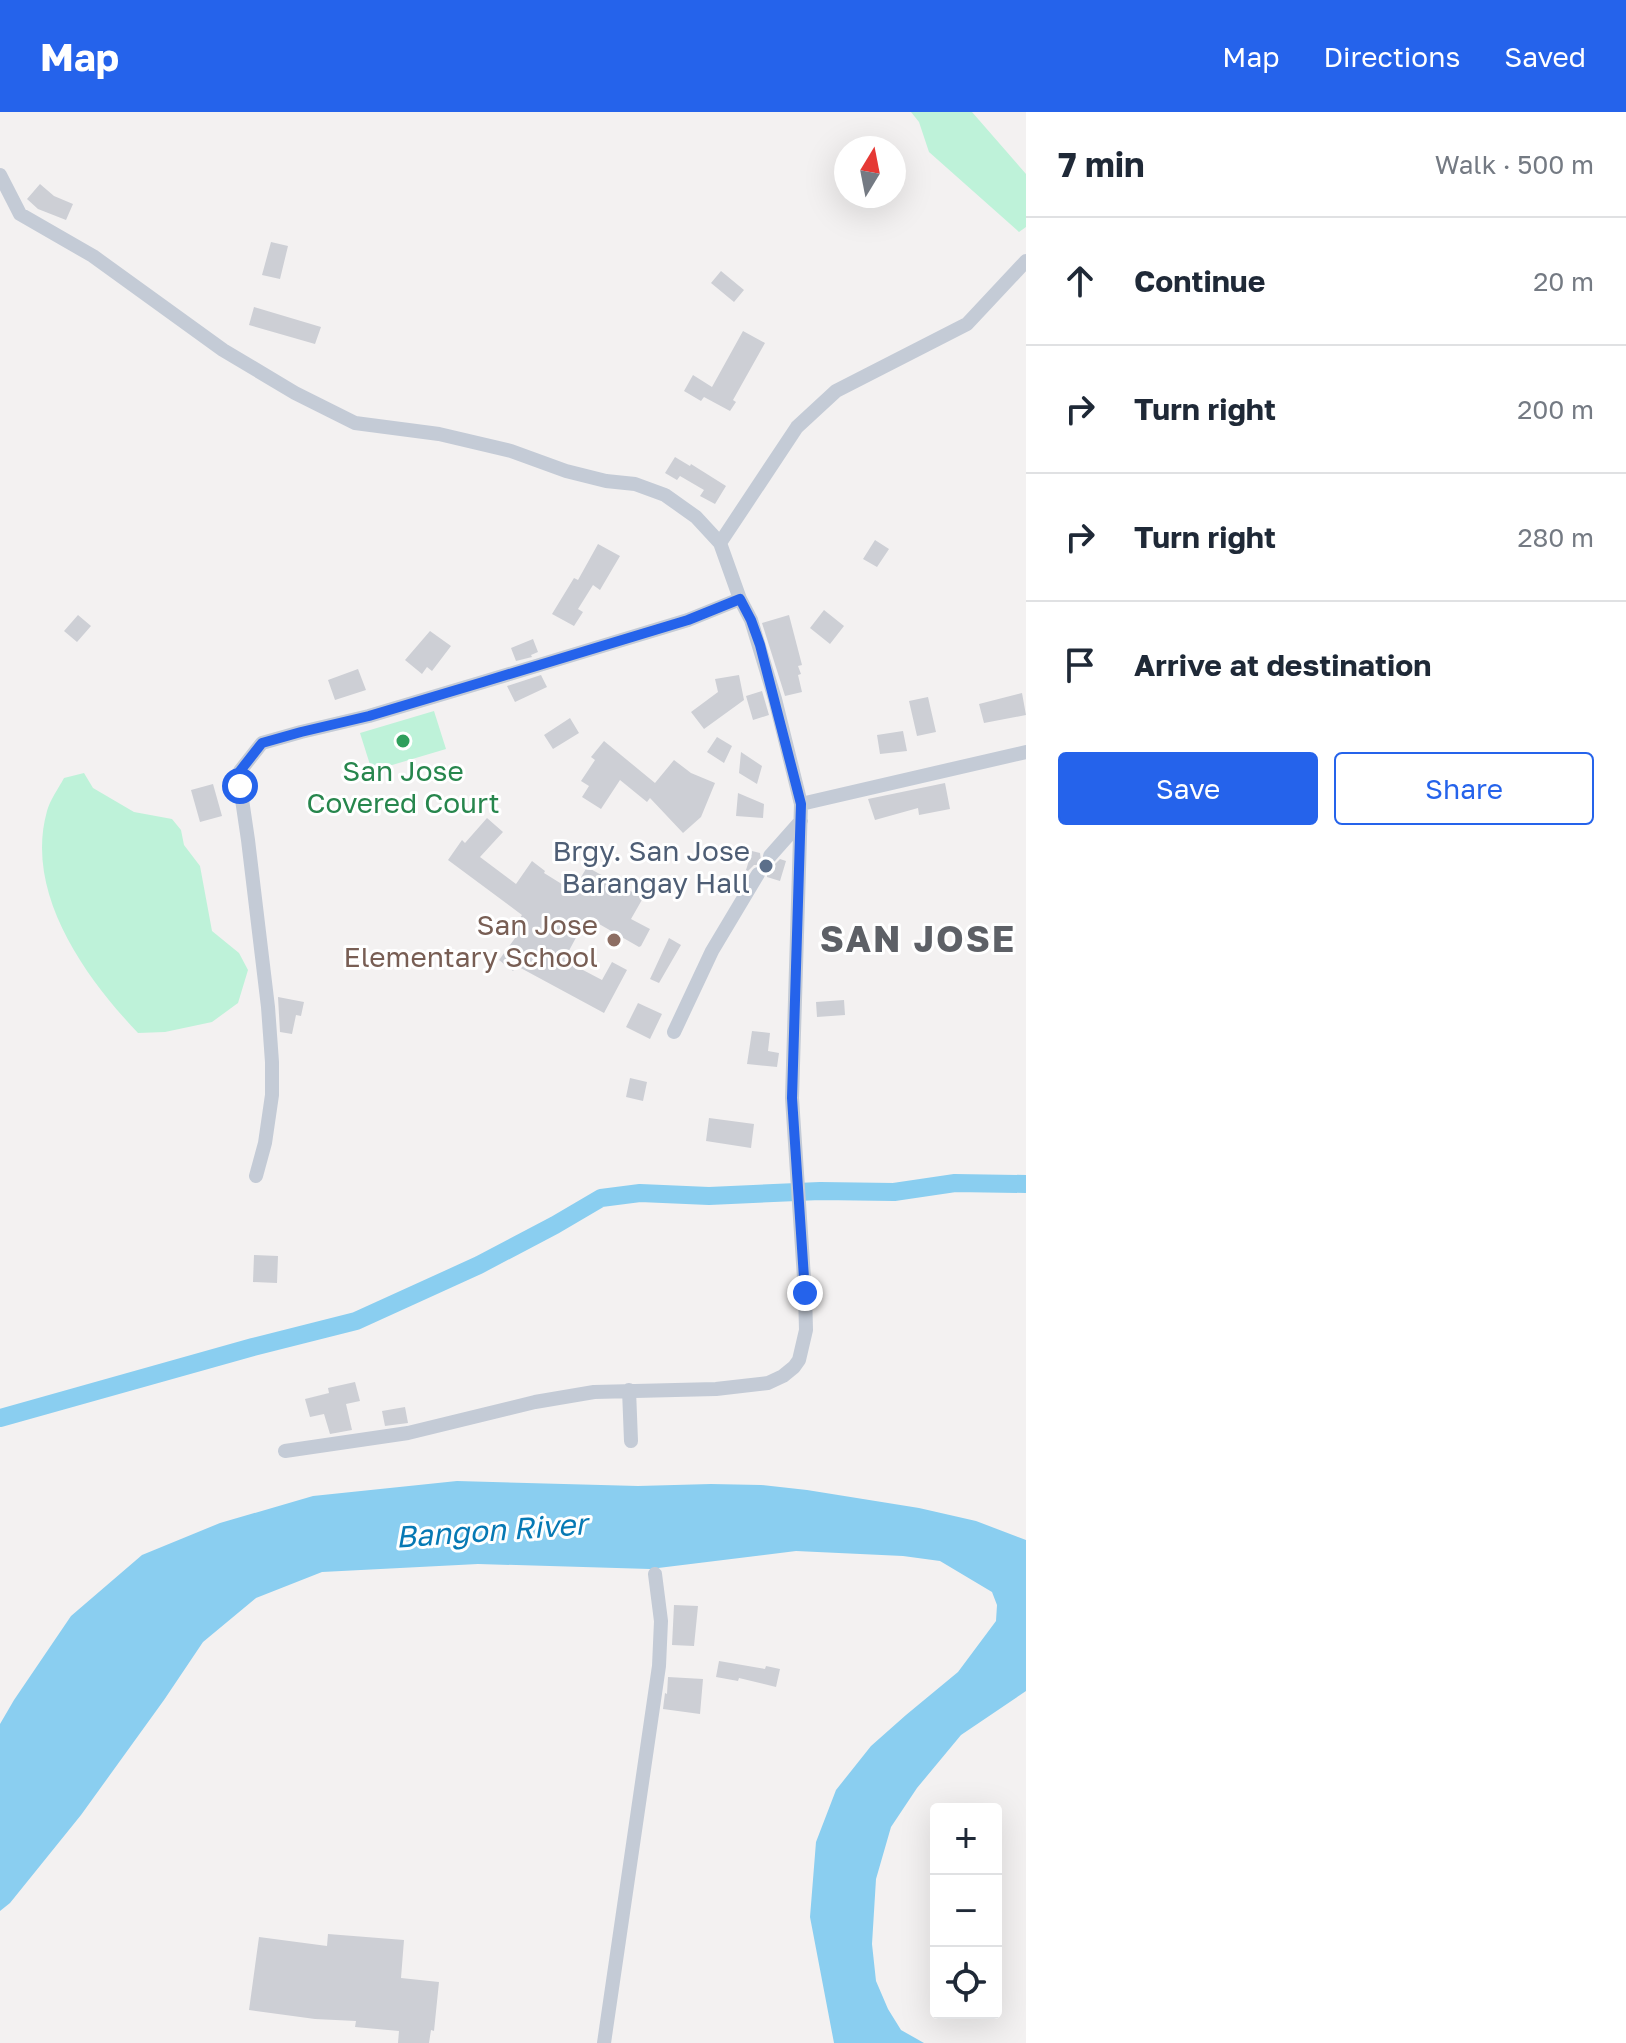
<!DOCTYPE html>
<meta charset="utf-8">
<style>
:root{--surface:#fff;--page:#f2f2f3;--text:#1f2937;--muted:#747a83;--line:#e0e1e3;--accent:#2563eb}
body{margin:0;font-family:"Golos Text",sans-serif;background:var(--page);color:var(--text)}
.controls{position:absolute;right:24px;bottom:24px;display:grid;overflow:hidden;border-radius:8px;box-shadow:0 8px 32px #0002}
.controls button{width:72px;height:72px;display:grid;place-items:center;padding:0;border:0;border-bottom:2px solid var(--line);background:var(--surface);color:var(--text);font:40px sans-serif}
.compass{position:absolute;left:834px;top:24px;width:72px;height:72px;border-radius:50%;background:var(--surface);box-shadow:0 8px 32px #0002;rotate:10deg}
.stop{position:absolute;width:24px;height:24px;margin:-18px;border:6px solid #2563eb;border-radius:50%;background:#fff}
.stop.end{background:#2563eb;border-color:#fff;box-shadow:0 2px 8px #0008}
.list{margin:0;padding:0;list-style:none}
h2{display:flex;justify-content:space-between;align-items:center;height:104px;margin:0;padding:0 32px;font-size:34px}
h2 small{font-size:26px;font-weight:400;color:var(--muted)}
.list li{display:grid;grid-template-columns:52px 1fr auto;gap:24px;align-items:center;box-sizing:border-box;height:128px;padding:0 32px;border-top:2px solid var(--line)}
.list b{display:block;font-size:30px;white-space:nowrap}
.list em{font-size:26px;font-style:normal;color:var(--muted)}
.actions{display:flex;gap:16px;padding:24px 32px}
.actions a{flex:1;padding:18px 0;border:2px solid var(--accent);border-radius:8px;text-align:center;font-size:28px;color:var(--accent)}
.actions .main{background:var(--accent);color:#fff}
.icon{flex:none;width:44px;height:44px;fill:none;stroke:currentColor;stroke-width:2;stroke-linecap:round;stroke-linejoin:round}
.map{position:relative;flex:none;width:1026px;height:1931px;overflow:hidden}
header{display:flex;align-items:center;gap:48px;box-sizing:border-box;height:112px;padding:0 40px;background:var(--accent);color:#fff}
header strong{font-size:38px}
nav{display:flex;gap:44px;margin-inline-start:auto;font-size:28px}
main{display:flex}
aside{flex:1;background:var(--surface)}
.map>svg:first-child{display:block}
.green{fill:#bef2d9}
.water{fill:#8acef0}
.lines{fill:none;stroke-linecap:round;stroke-linejoin:round}
.canal{stroke:#8acef0;stroke-width:18}
.building{fill:#cdcfd5}
.minor{stroke:#c4cbd6;stroke-width:14}
.route{stroke:#2563eb;stroke-width:10}
.leisure-dot{fill:#2e9e5b;stroke:#fff;stroke-width:3}
.service-dot{fill:#5c6f8a;stroke:#fff;stroke-width:3}
.education-dot{fill:#8d6e63;stroke:#fff;stroke-width:3}
.labels{text-anchor:middle;dominant-baseline:central;stroke-width:6;stroke-linejoin:round;paint-order:stroke}
.leisure-label{font-size:28px;fill:#27864d;stroke:#fff}
.service-label{font-size:28px;fill:#4e5e75;stroke:#fff;text-anchor:end}
.education-label{font-size:28px;fill:#785e54;stroke:#fff;text-anchor:end}
.water-label{font-size:30px;font-style:italic;fill:#0679b4;stroke:#fff}
.district-label{font-size:36px;font-weight:bold;letter-spacing:2px;fill:#5d6066;stroke:#fff}
</style>
<header>
<strong>Map</strong>
<nav><a>Map</a><a>Directions</a><a>Saved</a></nav>
</header>
<main>
<div class="map">
<svg width="1026" height="1931" viewBox="0 0 1026 1931">
<rect width="100%" height="100%" fill="#f3f1f1"/>
<path class="green" d="M 911,0 L 972,0 L 1026,62 L 1026,115 L 1019,120 L 929,40 L 919,10 Z
M 434,599 L 446,637 L 372,659 L 360,621 Z
M 84,661 L 93,676 L 134,700 L 172,707 L 181,718 L 184,733 L 200,754 L 212,819 L 239,841 L 248,858 L 238,891 L 212,910 L 165,920 L 138,921 C 85,865 24,781 47,699 C 50,688 58,677 64,666 Z"/>
<path class="water" d="M 457,1369 L 638,1374 L 711,1372 L 761,1373 L 807,1378 L 919,1396 L 976,1409 L 1026,1428 L 1026,1579 L 961,1623 L 917,1676 L 891,1715 L 876,1767 L 872,1832 L 876,1869 L 888,1897 L 901,1918 L 924,1931 L 834,1931 L 810,1805 L 816,1730 L 836,1678 L 871,1634 L 906,1603 L 958,1560 L 996,1509 L 997,1493 L 992,1480 L 940,1449 L 903,1444 L 796,1439 L 650,1457 L 478,1452 L 322,1460 L 256,1486 L 203,1530 L 164,1588 L 81,1703 L 10,1791 L 0,1799 L 0,1612 L 14,1588 L 71,1504 L 142,1443 L 220,1411 L 313,1384 Z"/>
<g class="lines">
<path class="canal" d="M 0,1306 L 253,1235 L 356,1209 L 479,1153 L 555,1113 L 601,1086 L 640,1081 L 709,1084 L 820,1079 L 894,1080 L 955,1071 L 1026,1072"/>
</g>
<path class="building" d="M 40,72 L 54,84 L 73,92 L 66,108 L 38,97 L 27,87 Z
M 271,130 L 288,134 L 280,167 L 262,163 Z
M 721,159 L 744,178 L 734,190 L 711,171 Z
M 254,195 L 321,215 L 315,232 L 249,213 Z
M 743,219 L 765,231 L 733,288 L 736,290 L 730,299 L 704,285 L 701,289 L 684,279 L 693,263 L 712,275 Z
M 675,345 L 690,354 L 691,352 L 726,374 L 715,392 L 700,384 L 704,378 L 680,364 L 677,368 L 665,361 Z
M 875,428 L 889,437 L 877,455 L 863,447 Z
M 598,432 L 620,444 L 600,478 L 593,473 L 578,497 L 583,500 L 574,514 L 552,502 L 574,466 L 578,468 Z
M 824,498 L 844,514 L 830,532 L 810,516 Z
M 78,503 L 91,514 L 77,530 L 64,519 Z
M 789,503 L 802,553 L 798,554 L 801,562 L 798,563 L 802,580 L 785,584 L 762,511 Z
M 430,519 L 451,534 L 432,559 L 427,555 L 422,562 L 405,548 Z
M 533,527 L 538,540 L 531,543 L 532,545 L 516,549 L 511,536 Z
M 358,557 L 366,578 L 335,588 L 328,568 Z
M 541,563 L 547,575 L 515,590 L 507,574 Z
M 739,563 L 744,588 L 704,617 L 691,600 L 718,580 L 715,567 Z
M 762,579 L 769,603 L 753,608 L 746,584 Z
M 1022,581 L 1026,603 L 984,611 L 979,592 Z
M 928,585 L 936,620 L 917,624 L 909,589 Z
M 570,606 L 579,621 L 553,637 L 544,623 Z
M 903,619 L 907,639 L 880,642 L 877,623 Z
M 717,625 L 732,634 L 724,651 L 707,640 Z
M 604,629 L 655,671 L 674,648 L 691,661 L 715,671 L 701,705 L 683,721 L 650,686 L 647,690 L 620,668 L 601,697 L 582,685 L 589,674 L 581,669 L 595,648 L 591,645 Z
M 741,640 L 762,654 L 757,672 L 739,661 Z
M 945,671 L 950,697 L 919,703 L 918,696 L 875,708 L 868,687 Z
M 213,672 L 222,704 L 200,710 L 191,678 Z
M 738,681 L 764,692 L 763,706 L 736,704 Z
M 487,706 L 503,720 L 480,745 L 516,772 L 532,749 L 545,759 L 544,761 L 573,779 L 587,755 L 643,786 L 631,807 L 650,817 L 641,834 L 639,835 L 587,805 L 564,848 L 602,868 L 612,850 L 627,858 L 604,901 L 517,854 L 513,859 L 499,848 L 518,822 L 512,818 L 522,803 L 448,748 L 462,728 L 465,731 Z
M 752,739 L 760,741 L 761,748 L 767,754 L 774,753 L 780,747 L 786,749 L 780,769 L 767,765 L 767,758 L 762,753 L 754,753 L 748,759 L 746,758 Z
M 669,826 L 681,833 L 659,871 L 650,867 Z
M 278,885 L 304,890 L 301,904 L 296,903 L 292,922 L 280,920 Z
M 844,888 L 845,903 L 817,905 L 816,890 Z
M 638,891 L 662,902 L 650,927 L 626,915 Z
M 752,919 L 770,921 L 768,939 L 779,941 L 777,955 L 747,952 Z
M 630,966 L 647,970 L 643,989 L 626,985 Z
M 709,1006 L 754,1012 L 751,1036 L 706,1029 Z
M 254,1143 L 278,1144 L 277,1171 L 253,1170 Z
M 355,1270 L 360,1289 L 346,1292 L 352,1318 L 330,1322 L 324,1302 L 310,1305 L 305,1287 L 329,1281 L 328,1276 Z
M 405,1295 L 408,1311 L 385,1314 L 382,1299 Z
M 674,1493 L 698,1494 L 694,1534 L 672,1533 Z
M 719,1549 L 765,1557 L 766,1554 L 780,1557 L 776,1575 L 739,1566 L 738,1569 L 716,1565 Z
M 668,1565 L 703,1567 L 700,1602 L 663,1597 L 665,1581 L 667,1582 Z
M 328,1822 L 404,1828 L 401,1866 L 439,1870 L 434,1919 L 431,1918 L 429,1931 L 398,1931 L 399,1919 L 355,1915 L 356,1909 L 315,1907 L 249,1898 L 259,1825 L 327,1834 Z"/>
<g class="lines">
<path class="minor" d="M 0,63 L 20,102 L 93,144 L 223,238 L 295,281 L 355,311 L 439,322 L 511,339 L 566,359 L 606,369 L 635,372 L 665,383 L 696,405 L 720,431 L 740,487 L 751,508 L 775,587 L 801,692
M 720,431 L 797,315 L 836,279 L 967,212 L 1026,149
M 770,744 L 801,709
M 674,920 L 712,839 L 758,762
M 256,1064 L 265,1031 L 272,983 L 272,950 L 268,895 L 248,728 L 240,674 L 240,659 L 262,631 L 301,620 L 369,604 L 483,570 L 688,508 L 740,487
M 629,1278 L 631,1329
M 285,1339 L 408,1321 L 535,1290 L 594,1280 L 716,1277 L 768,1271 L 783,1264 L 794,1255 L 799,1248 L 806,1218 L 805,1181 L 792,986 L 801,692 L 1026,640
M 604,1931 L 659,1554 L 661,1509 L 655,1462"/>
</g>
<g class="lines">
<path class="route" d="M 240,674 L 240,659 L 262,631 L 301,620 L 369,604 L 483,570 L 688,508 L 740,487 L 751,508 L 760,533 L 801,692 L 792,986 L 805,1181"/>
</g>
<circle class="leisure-dot" cx="403" cy="629" r="8"/>
<circle class="service-dot" cx="766" cy="754" r="8"/>
<circle class="education-dot" cx="614" cy="828" r="8"/>
<g class="labels">
<g class="leisure-label">
<text x="403" y="658">San Jose<tspan x="403" dy="32">Covered Court</tspan></text>
</g>
<g class="service-label">
<text x="750" y="738">Brgy. San Jose<tspan x="750" dy="32">Barangay Hall</tspan></text>
</g>
<g class="education-label">
<text x="598" y="812">San Jose<tspan x="598" dy="32">Elementary School</tspan></text>
</g>
<g class="water-label">
<text transform="translate(491 1418) rotate(-4)">Bangon River</text>
</g>
<g class="district-label">
<text x="918" y="826">SAN JOSE</text>
</g>
</g>
</svg>
<div class="controls">
<button>+</button>
<button>−</button>
<button><svg class="icon" aria-label="locate" viewBox="0 0 24 24"><circle cx="12" cy="12" r="6"/><path d="M12 2v4M12 18v4M2 12h4M18 12h4"/></svg></button>
</div>
<svg class="compass" viewBox="-18 -18 36 36"><path d="M0-13l5 13h-10z" fill="#e53935"/><path d="M0 13l5-13h-10z" fill="#747a83"/></svg>
<div class="stop" style="left:240px;top:674px"></div>
<div class="stop end" style="left:805px;top:1181px"></div>
</div>
<aside>
<h2>7 min<small>Walk · 500 m</small></h2>
<ul class="list">
<li><svg class="icon" aria-label="ahead" viewBox="0 0 24 24"><path d="M12 20V5M6 11l6-6 6 6"/></svg><div><b>Continue</b></div><em>20 m</em></li>
<li><svg class="icon" aria-label="right" viewBox="0 0 24 24"><path d="M7 20v-9h11M14 6l5 5-5 5"/></svg><div><b>Turn right</b></div><em>200 m</em></li>
<li><svg class="icon" aria-label="right" viewBox="0 0 24 24"><path d="M7 20v-9h11M14 6l5 5-5 5"/></svg><div><b>Turn right</b></div><em>280 m</em></li>
<li><svg class="icon" aria-label="arrive" viewBox="0 0 24 24"><path d="M6 21V4h12l-3 4 3 4H6"/></svg><div><b>Arrive at destination</b></div></li>
</ul>
<div class="actions"><a class="main">Save</a><a>Share</a></div>
</aside>
</main>
